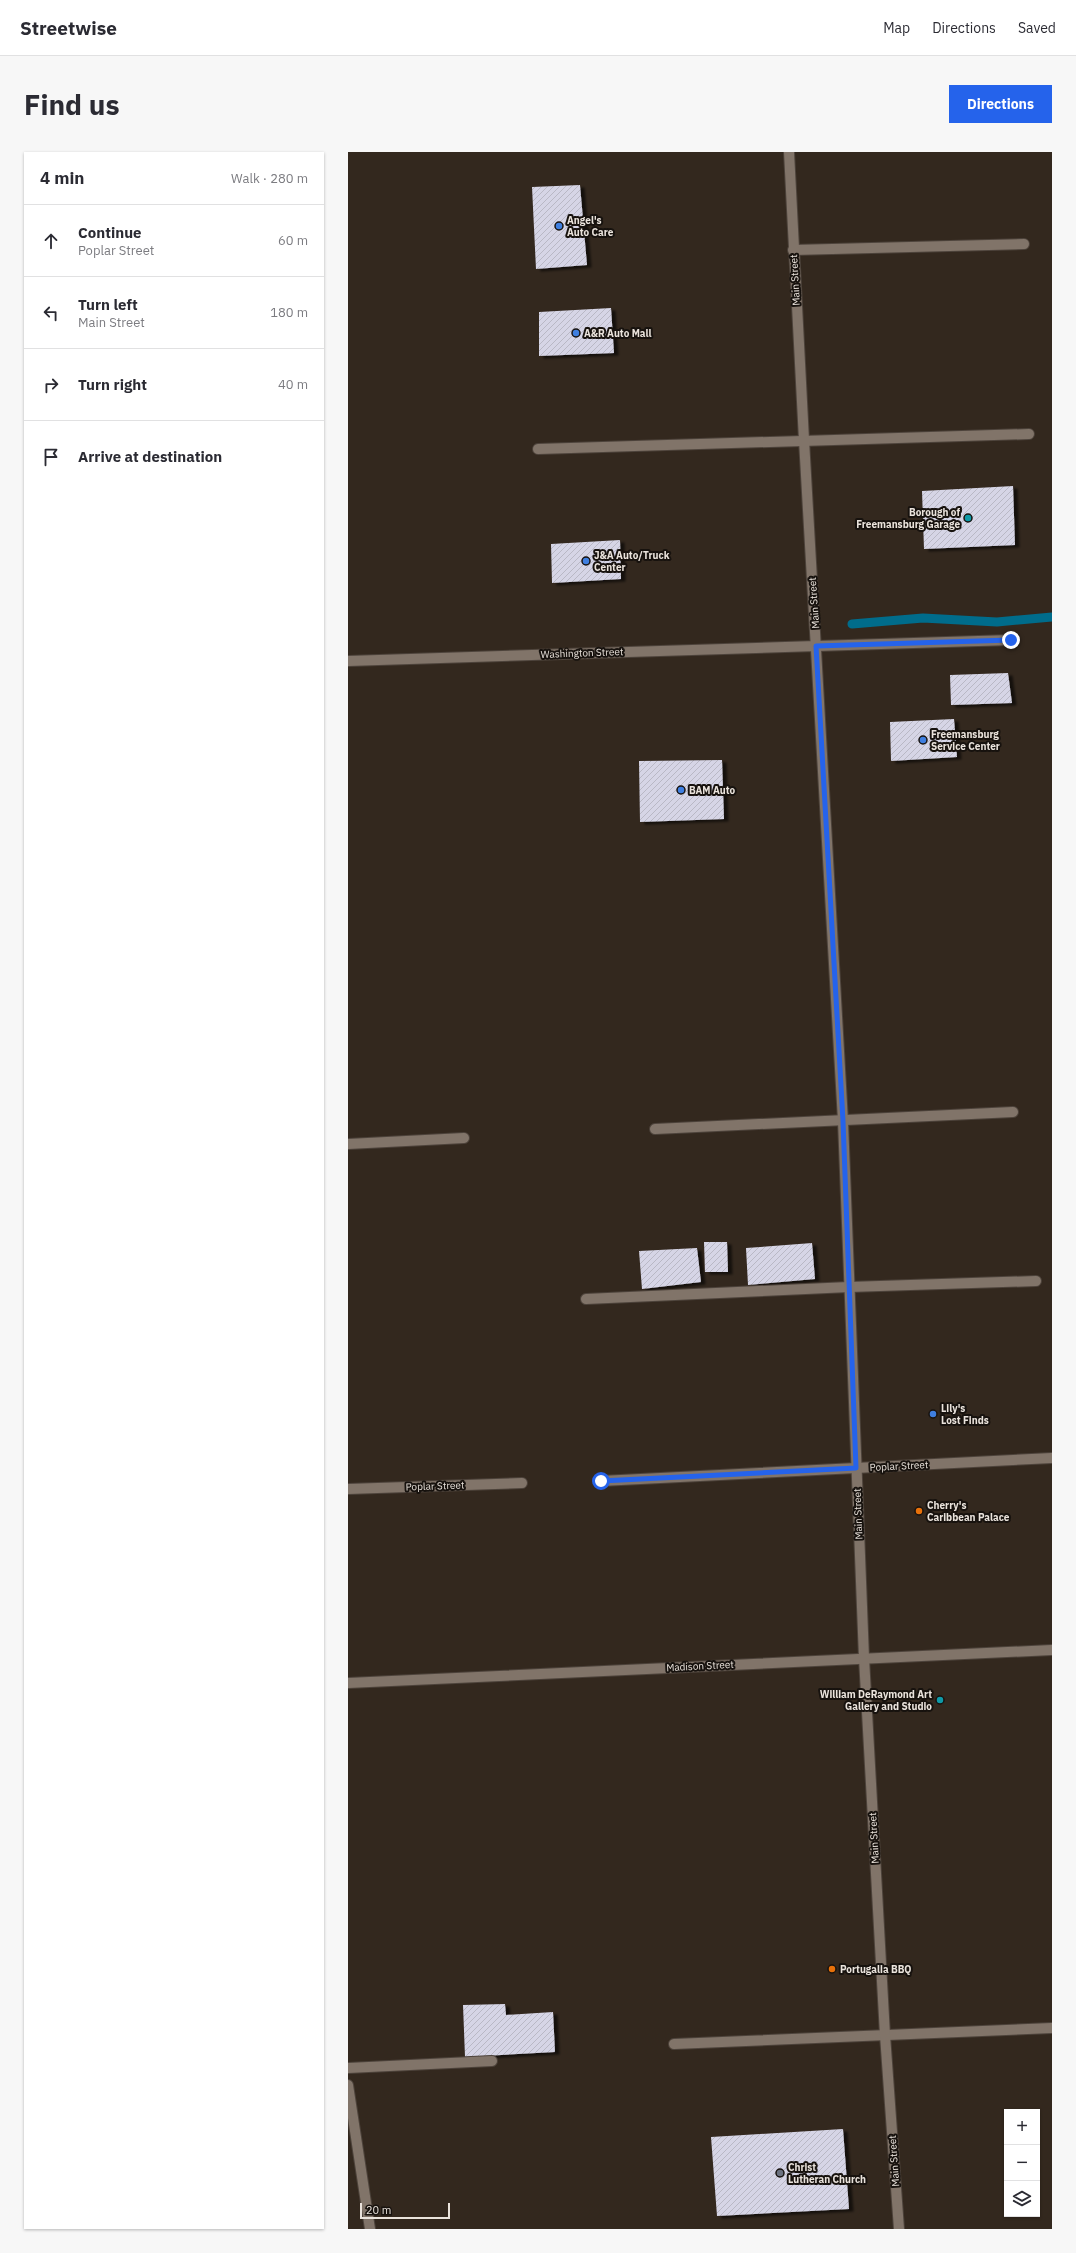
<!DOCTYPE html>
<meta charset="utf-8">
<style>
:root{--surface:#fff;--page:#f7f7f7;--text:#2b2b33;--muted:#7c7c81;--line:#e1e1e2;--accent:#2563eb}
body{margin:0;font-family:"IBM Plex Sans",sans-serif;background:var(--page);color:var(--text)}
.controls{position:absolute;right:12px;bottom:12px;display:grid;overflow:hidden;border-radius:0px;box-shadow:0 1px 3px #0004}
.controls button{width:36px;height:36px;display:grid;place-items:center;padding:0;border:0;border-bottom:1px solid var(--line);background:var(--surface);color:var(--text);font:20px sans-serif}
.scale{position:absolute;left:12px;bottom:10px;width:90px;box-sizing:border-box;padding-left:4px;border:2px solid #eae3dc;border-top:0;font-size:11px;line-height:14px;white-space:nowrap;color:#eae3dc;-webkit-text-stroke:3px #17120e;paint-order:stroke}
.stop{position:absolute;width:12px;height:12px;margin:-9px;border:3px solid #2563eb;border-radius:50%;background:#fff}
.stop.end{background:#2563eb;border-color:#fff;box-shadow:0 1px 4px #0008}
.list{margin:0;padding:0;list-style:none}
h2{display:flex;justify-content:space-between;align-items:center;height:52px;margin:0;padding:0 16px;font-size:17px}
h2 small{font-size:13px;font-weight:400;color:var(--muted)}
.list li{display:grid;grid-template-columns:26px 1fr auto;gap:12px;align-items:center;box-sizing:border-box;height:72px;padding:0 16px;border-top:1px solid var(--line)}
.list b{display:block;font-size:15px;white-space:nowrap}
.list p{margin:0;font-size:13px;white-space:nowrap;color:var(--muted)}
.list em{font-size:13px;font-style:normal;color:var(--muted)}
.icon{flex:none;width:22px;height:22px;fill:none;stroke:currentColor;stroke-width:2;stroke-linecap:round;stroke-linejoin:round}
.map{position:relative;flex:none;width:704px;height:2077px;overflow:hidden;border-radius:0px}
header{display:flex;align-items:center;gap:24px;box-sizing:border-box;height:56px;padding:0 20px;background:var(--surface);border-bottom:1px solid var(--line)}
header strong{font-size:19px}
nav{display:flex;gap:22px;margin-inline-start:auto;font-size:14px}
.intro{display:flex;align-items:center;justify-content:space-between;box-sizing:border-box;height:96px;padding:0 24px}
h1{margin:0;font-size:28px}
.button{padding:10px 18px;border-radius:0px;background:var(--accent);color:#fff;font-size:14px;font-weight:700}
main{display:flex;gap:24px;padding:0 24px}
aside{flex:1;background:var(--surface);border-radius:0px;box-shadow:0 1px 3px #0004}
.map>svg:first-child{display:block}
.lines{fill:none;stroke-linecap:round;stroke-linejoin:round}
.stream{stroke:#006c8b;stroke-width:9}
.building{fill:url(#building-hatch);filter:url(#shadow)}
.service-casing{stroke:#4d433b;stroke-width:12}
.minor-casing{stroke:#4d433b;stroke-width:12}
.tertiary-casing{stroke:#4d433b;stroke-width:12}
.service{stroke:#817469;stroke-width:10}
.minor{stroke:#817469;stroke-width:10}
.tertiary{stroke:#817469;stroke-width:10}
.route{stroke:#2563eb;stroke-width:5}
.shop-dot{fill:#3f7fe0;stroke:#17120e;stroke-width:1.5}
.culture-dot{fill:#0f9aa8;stroke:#17120e;stroke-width:1.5}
.food-dot{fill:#e8710a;stroke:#17120e;stroke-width:1.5}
.worship-dot{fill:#6b7280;stroke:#17120e;stroke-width:1.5}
.labels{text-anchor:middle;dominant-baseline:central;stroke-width:4;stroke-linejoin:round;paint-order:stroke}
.poi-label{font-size:10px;font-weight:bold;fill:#eae3dc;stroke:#17120e;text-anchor:start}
.street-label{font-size:10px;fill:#eae3dc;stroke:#17120e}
</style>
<header>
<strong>Streetwise</strong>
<nav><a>Map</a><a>Directions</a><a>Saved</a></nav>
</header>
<div class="intro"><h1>Find us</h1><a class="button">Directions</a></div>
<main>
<aside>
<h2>4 min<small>Walk · 280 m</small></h2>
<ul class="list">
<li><svg class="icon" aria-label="ahead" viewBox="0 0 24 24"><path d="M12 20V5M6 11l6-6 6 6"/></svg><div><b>Continue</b><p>Poplar Street</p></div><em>60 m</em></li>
<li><svg class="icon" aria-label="left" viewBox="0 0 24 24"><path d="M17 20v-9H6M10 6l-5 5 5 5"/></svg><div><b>Turn left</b><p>Main Street</p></div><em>180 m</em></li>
<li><svg class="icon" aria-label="right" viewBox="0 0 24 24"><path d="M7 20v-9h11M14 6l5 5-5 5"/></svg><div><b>Turn right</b></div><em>40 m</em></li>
<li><svg class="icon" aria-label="arrive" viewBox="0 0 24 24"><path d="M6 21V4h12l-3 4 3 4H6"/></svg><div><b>Arrive at destination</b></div></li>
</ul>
</aside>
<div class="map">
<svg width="704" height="2077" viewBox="0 0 704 2077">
<defs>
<pattern id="building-hatch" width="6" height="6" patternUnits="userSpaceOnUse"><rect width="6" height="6" fill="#d6d5e6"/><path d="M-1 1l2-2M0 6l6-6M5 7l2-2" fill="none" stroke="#b9b8c5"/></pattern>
<filter id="shadow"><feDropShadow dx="4.5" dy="2.5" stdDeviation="1" flood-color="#0009"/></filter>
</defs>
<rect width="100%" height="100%" fill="#33281e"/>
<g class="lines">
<path class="stream" d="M 504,472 L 575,466 L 649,470 L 704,465"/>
</g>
<path class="building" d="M 232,33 L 239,113 L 188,117 L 184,35 Z
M 263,156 L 266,201 L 191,204 L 191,160 Z
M 665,334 L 667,393 L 576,397 L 574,339 Z
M 272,388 L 273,427 L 204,431 L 203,392 Z
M 660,521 L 664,551 L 603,553 L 602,523 Z
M 606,567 L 609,605 L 543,609 L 542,570 Z
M 374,608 L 376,667 L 292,670 L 291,609 Z
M 356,1090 L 379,1090 L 380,1120 L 357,1120 Z
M 464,1091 L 467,1127 L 400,1133 L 398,1096 Z
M 349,1096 L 353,1130 L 294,1137 L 291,1099 Z
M 157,1852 L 158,1863 L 205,1860 L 207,1900 L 117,1905 L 115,1853 Z
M 495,1977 L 501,2057 L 369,2064 L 363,1985 Z"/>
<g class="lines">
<g class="service-casing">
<path id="service" d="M 445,98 L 676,92
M 190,297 L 681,282
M 468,494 L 663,488
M 307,977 L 665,960
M 0,992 L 116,986
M 238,1147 L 501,1135 L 688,1129
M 253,1329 L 704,1306
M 0,1337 L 174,1331
M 326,1892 L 704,1876
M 0,1916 L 144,1909"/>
</g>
<g class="minor-casing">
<path id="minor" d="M 0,1531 L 704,1498
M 0,1933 L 22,2077"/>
</g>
<g class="tertiary-casing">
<path id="tertiary" d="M 441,0 L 456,288 L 495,969 L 516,1506 L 537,1883 L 551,2077
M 0,509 L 468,494"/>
</g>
<use href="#service" class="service"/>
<use href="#minor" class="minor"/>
<use href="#tertiary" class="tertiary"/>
</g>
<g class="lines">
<path class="route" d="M 253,1329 L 508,1316 L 495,969 L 468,494 L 663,488"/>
</g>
<g class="shop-dot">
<circle cx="211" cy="74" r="4"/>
<circle cx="228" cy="181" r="4"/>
<circle cx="238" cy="409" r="4"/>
<circle cx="575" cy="588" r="4"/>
<circle cx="333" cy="638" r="4"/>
<circle cx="585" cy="1262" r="4"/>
</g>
<g class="culture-dot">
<circle cx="620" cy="366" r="4"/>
<circle cx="592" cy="1548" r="4"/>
</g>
<g class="food-dot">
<circle cx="571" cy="1359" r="4"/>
<circle cx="484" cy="1817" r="4"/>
</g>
<circle class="worship-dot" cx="432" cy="2021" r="4"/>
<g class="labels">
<g class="poi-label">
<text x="219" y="68">Angel's<tspan x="219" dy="12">Auto Care</tspan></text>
<text x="236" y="181">A&amp;R Auto Mall</text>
<text x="612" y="360" text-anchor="end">Borough of<tspan x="612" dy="12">Freemansburg Garage</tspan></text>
<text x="246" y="403">J&amp;A Auto/Truck<tspan x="246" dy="12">Center</tspan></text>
<text x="583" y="582">Freemansburg<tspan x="583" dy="12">Service Center</tspan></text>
<text x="341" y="638">BAM Auto</text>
<text x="593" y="1256">Lily's<tspan x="593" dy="12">Lost Finds</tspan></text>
<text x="579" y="1353">Cherry's<tspan x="579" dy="12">Caribbean Palace</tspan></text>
<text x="584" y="1542" text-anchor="end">William DeRaymond Art<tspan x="584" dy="12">Gallery and Studio</tspan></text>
<text x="492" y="1817">Portugalia BBQ</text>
<text x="440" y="2015">Christ<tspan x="440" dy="12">Lutheran Church</tspan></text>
</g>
<g class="street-label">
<text transform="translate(447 128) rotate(-93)">Main Street</text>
<text transform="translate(466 451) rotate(-94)">Main Street</text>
<text transform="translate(234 501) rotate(-2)">Washington Street</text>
<text transform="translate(551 1314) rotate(-3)">Poplar Street</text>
<text transform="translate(87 1334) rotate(-2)">Poplar Street</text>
<text transform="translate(510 1362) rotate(-92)">Main Street</text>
<text transform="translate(352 1514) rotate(-3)">Madison Street</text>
<text transform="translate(526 1686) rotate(-93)">Main Street</text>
<text transform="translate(546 2009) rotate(-94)">Main Street</text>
</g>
</g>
</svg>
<div class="controls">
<button>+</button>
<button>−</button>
<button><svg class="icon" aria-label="layers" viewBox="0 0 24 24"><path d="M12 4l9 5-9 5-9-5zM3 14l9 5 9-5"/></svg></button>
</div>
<div class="scale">20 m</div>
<div class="stop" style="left:253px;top:1329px"></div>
<div class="stop end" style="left:663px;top:488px"></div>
</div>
</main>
